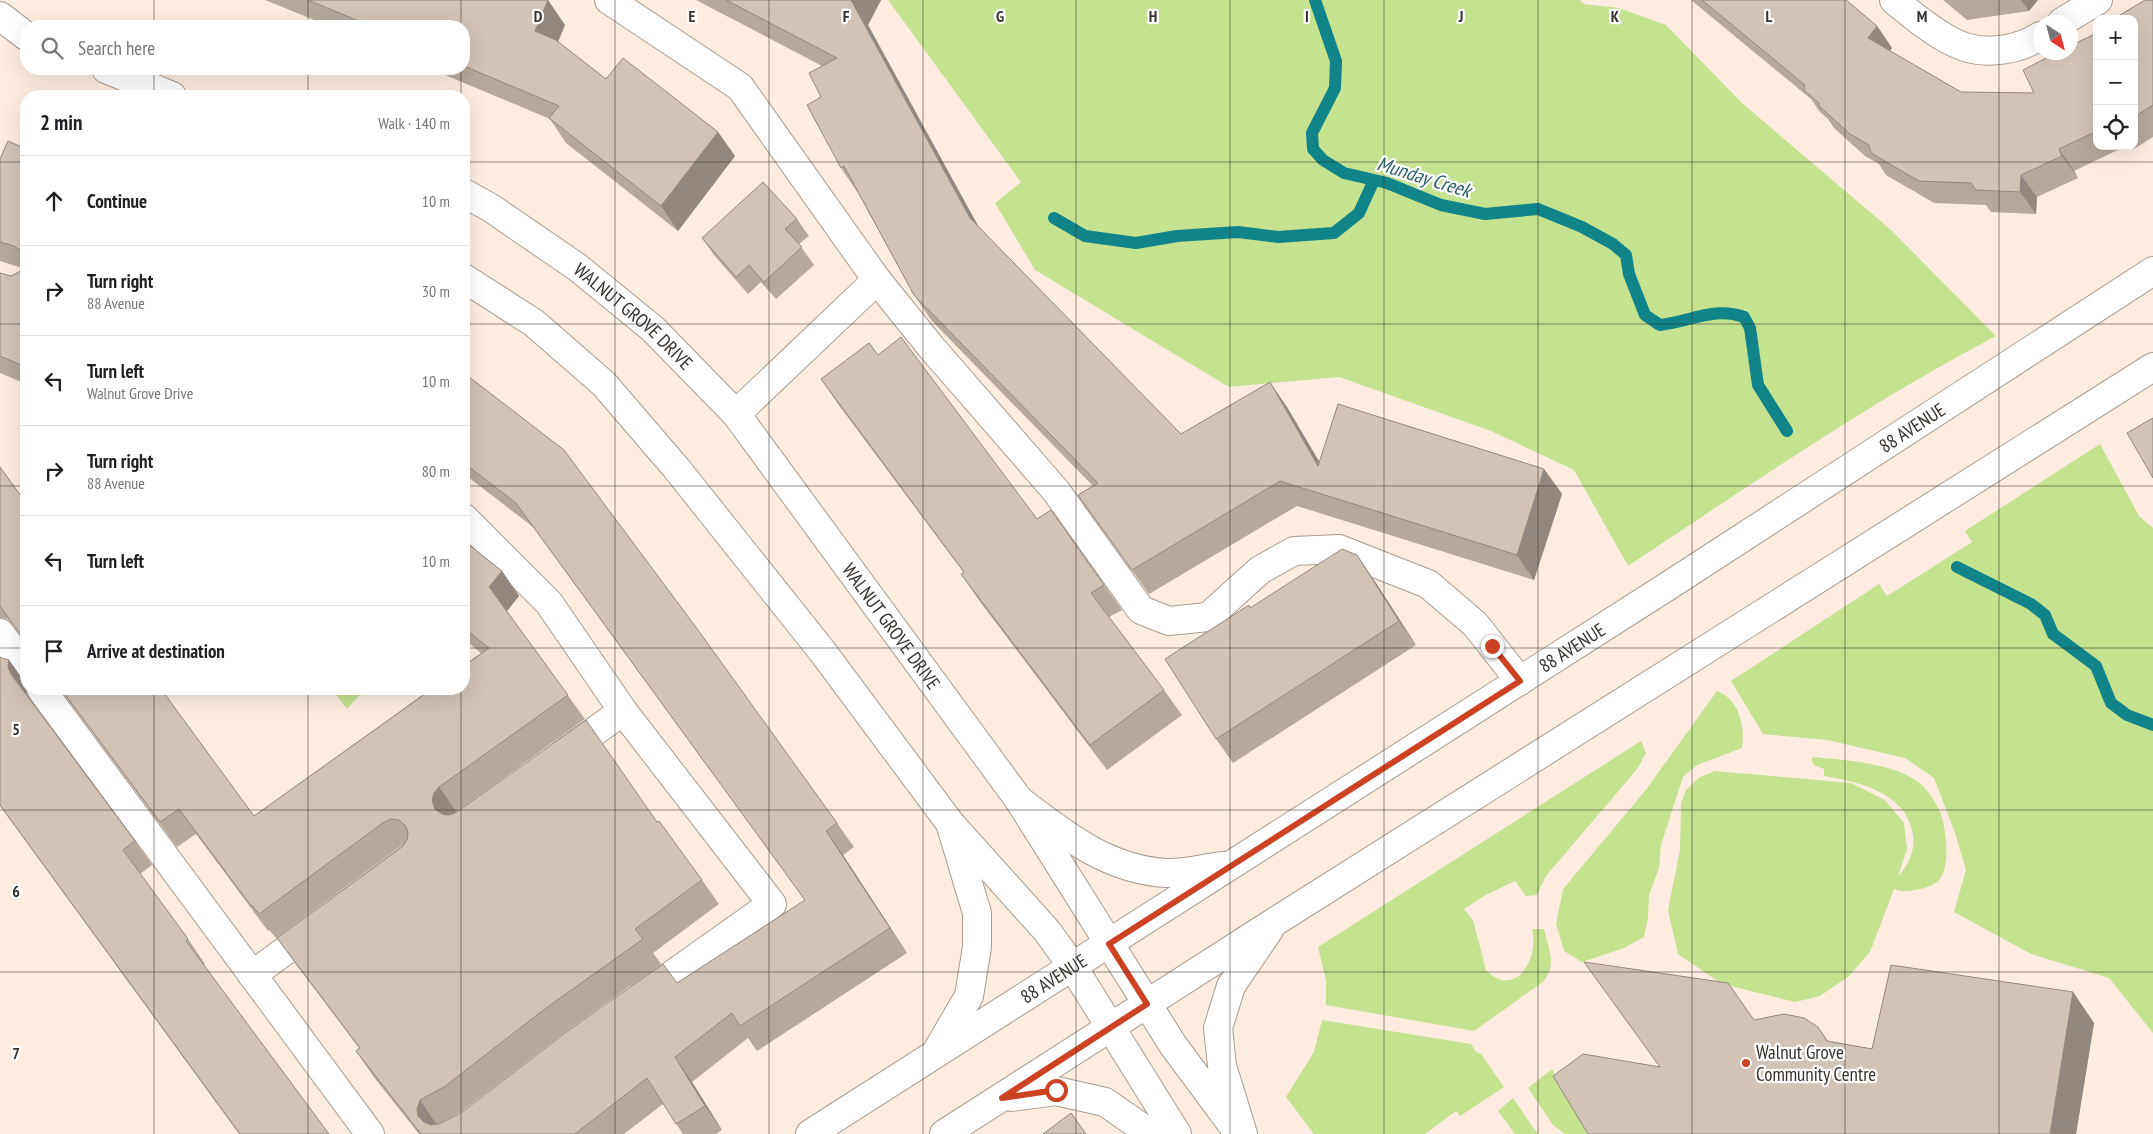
<!DOCTYPE html>
<meta charset="utf-8">
<style>
:root{--surface:#fff;--page:#f2f2f2;--text:#202124;--muted:#757577;--line:#e0e0e0}
body{margin:0;font-family:"PT Sans Narrow",sans-serif;background:var(--page);color:var(--text)}
.controls{position:absolute;right:15px;top:15px;display:grid;overflow:hidden;border-radius:10px;box-shadow:0 5px 20px #0002}
.controls button{width:45px;height:45px;display:grid;place-items:center;padding:0;border:0;border-bottom:1px solid var(--line);background:var(--surface);color:var(--text);font:25px sans-serif}
.compass{position:absolute;left:2033px;top:15px;width:45px;height:45px;border-radius:50%;background:var(--surface);box-shadow:0 5px 20px #0002;rotate:144deg}
.stop{position:absolute;width:15px;height:15px;margin:-11px;border:4px solid #cc4222;border-radius:50%;background:#fff}
.stop.end{background:#cc4222;border-color:#fff;box-shadow:0 1px 5px #0008}
.list{margin:0;padding:0;list-style:none}
h2{display:flex;justify-content:space-between;align-items:center;height:65px;margin:0;padding:0 20px;font-size:21px}
h2 small{font-size:16px;font-weight:400;color:var(--muted)}
.list li{display:grid;grid-template-columns:32px 1fr auto;gap:15px;align-items:center;box-sizing:border-box;height:90px;padding:0 20px;border-top:1px solid var(--line)}
.list b{display:block;font-size:19px;white-space:nowrap}
.list p{margin:0;font-size:16px;white-space:nowrap;color:var(--muted)}
.list em{font-size:16px;font-style:normal;color:var(--muted)}
.icon{flex:none;width:28px;height:28px;fill:none;stroke:currentColor;stroke-width:2;stroke-linecap:round;stroke-linejoin:round}
.map{position:relative;flex:none;width:2153px;height:1134px;overflow:hidden}
.search{position:absolute;background:var(--surface);box-shadow:0 5px 20px #0002;left:20px;top:20px;width:450px;height:55px;display:flex;align-items:center;gap:12px;box-sizing:border-box;padding:0 18px;border-radius:20px;color:var(--muted);font-size:19px}
.panel{position:absolute;background:var(--surface);box-shadow:0 5px 20px #0002;left:20px;top:90px;width:450px;height:605px;border-radius:20px}
.map>svg:first-child{display:block}
.green{fill:#c4e290}
.lines{fill:none;stroke-linecap:round;stroke-linejoin:round}
.stream{stroke:#108488;stroke-width:12}
.minor-casing{stroke:#a99b8f;stroke-width:30}
.major-casing{stroke:#a99b8f;stroke-width:30}
.minor{stroke:#fff;stroke-width:28}
.major{stroke:#fff;stroke-width:28}
.wall{fill:#b5a89d}
.shaded-wall{fill:#938880}
.building{fill:#d2c3b7;stroke:#938880}
.route{stroke:#cc4222;stroke-width:6}
.grid{fill:none;stroke:#37312c;stroke-width:1;stroke-opacity:0.55}
.poi-dot{fill:#cc4222;stroke:#fff;stroke-width:2}
.labels{text-anchor:middle;dominant-baseline:central;stroke-width:4.5;stroke-linejoin:round;paint-order:stroke}
.street-label{font-size:19px;fill:#37312c;stroke:#fff}
.poi-label{font-size:19px;fill:#37312c;stroke:#fff;text-anchor:start}
.water-label{font-size:20px;font-style:italic;fill:#2b6165;stroke:#fff}
.grid-label{font-size:16px;text-anchor:middle;font-weight:bold;fill:#37312c;stroke:#fff;stroke-width:4.5;stroke-linejoin:round;paint-order:stroke}
</style>
<div class="map">
<svg width="2153" height="1134" viewBox="0 0 2153 1134">
<rect width="100%" height="100%" fill="#fdede1"/>
<path class="green" d="M 888,0 L 1580,0 L 1584,4 L 1619,8 L 1666,25 L 1743,104 L 1891,230 L 1996,336 C 1868,403 1749,486 1628,566 L 1574,470 L 1491,431 L 1339,377 L 1229,387 L 1035,270 L 995,203 L 1021,182 Z
M 2100,444 L 2139,516 L 2153,528 L 2153,1033 L 2109,978 L 2031,954 L 1954,912 L 1966,870 L 1955,833 L 1934,778 L 1905,758 L 1827,740 L 1763,734 L 1731,681 L 1879,584 L 1887,596 L 1972,542 L 1965,531 Z
M 332,689 L 365,689 L 347,709 Z
M 1717,691 C 1740,700 1745,726 1742,748 L 1697,765 L 1683,777 L 1661,845 L 1659,868 L 1649,895 L 1648,917 L 1644,937 L 1624,948 L 1582,962 L 1564,951 L 1556,924 L 1563,889 L 1645,791 Z
M 1641,741 L 1646,753 L 1638,768 L 1546,876 L 1537,895 L 1526,896 L 1515,881 L 1484,896 L 1464,909 L 1473,920 L 1486,970 C 1513,999 1540,962 1532,929 L 1544,929 C 1549,950 1557,965 1543,982 L 1474,1031 L 1326,1005 L 1326,981 L 1318,947 Z
M 1813,757 C 1844,760 1899,763 1923,786 C 1929,792 1937,804 1940,812 C 1946,827 1952,870 1937,882 C 1933,885 1925,888 1920,889 C 1910,891 1904,893 1894,889 L 1870,952 L 1849,976 L 1820,996 L 1795,1002 L 1722,984 L 1678,954 L 1668,910 L 1680,850 L 1681,803 L 1686,790 L 1700,777 L 1715,771 L 1851,783 L 1885,800 L 1904,823 L 1907,849 L 1898,877 C 1909,864 1915,852 1913,835 C 1907,793 1860,782 1824,776 L 1824,769 L 1814,765 L 1811,760 Z
M 1322,1020 L 1471,1044 L 1476,1052 L 1481,1054 L 1504,1087 L 1460,1116 L 1456,1111 L 1425,1134 L 1314,1134 L 1286,1097 L 1314,1052 Z
M 1552,1069 L 1585,1125 L 1589,1134 L 1565,1134 L 1553,1125 L 1528,1088 Z
M 1513,1098 L 1535,1130 L 1539,1134 L 1515,1134 L 1498,1111 Z"/>
<g class="lines">
<path class="stream" d="M 1315,0 L 1336,61 L 1335,88 L 1312,133 L 1313,149 L 1323,160 L 1344,173 L 1387,183 L 1441,205 L 1485,214 L 1538,209 L 1582,227 L 1613,244 L 1626,255 L 1629,274 L 1645,315 L 1660,325 C 1690,322 1714,306 1744,317 L 1750,328 L 1758,385 L 1787,431
M 1054,218 L 1085,236 L 1136,243 L 1177,236 L 1238,232 L 1278,237 L 1334,233 L 1359,213 L 1374,180
M 1957,567 L 2031,604 L 2045,615 L 2053,634 L 2096,666 L 2111,703 L 2127,715 L 2153,725"/>
<g class="minor-casing">
<g id="minor">
<path d="M 609,0 L 740,87 L 877,280 L 931,347 L 1056,491 L 1141,610 L 1169,621 L 1208,617 L 1260,570 L 1294,551 L 1339,549 L 1428,584 L 1475,624 L 1520,681"/>
<path d="M 1894,0 C 1913,16 1942,40 1965,47 C 1990,55 2020,49 2040,36"/>
<path d="M 0,16 L 26,36"/>
<path d="M 2062,22 L 2098,0"/>
<path d="M 106,69 L 172,96"/>
<path id="s1" d="M 464,193 L 491,208 L 577,267 L 653,329 L 736,414 L 1019,800 L 1173,1045 L 1239,1134"/>
<path d="M 464,278 L 534,323 L 604,384 L 677,469 L 822,651 L 950,823 L 1047,931 L 1073,967 L 1177,1134"/>
<path d="M 736,414 L 877,280"/>
<path d="M 464,518 L 549,603 L 623,711 L 772,904 L 642,996"/>
<path d="M 0,633 L 26,669"/>
<path d="M 41,689 L 370,1134"/>
<path d="M 563,754 L 623,711"/>
<path d="M 252,975 L 315,929"/>
</g>
</g>
<g class="major-casing">
<g id="major">
<path d="M 1019,800 C 1064,834 1106,869 1165,873 C 1183,874 1205,868 1223,866"/>
<path d="M 938,1049 L 969,996 L 977,947 L 977,913 L 950,823"/>
<path d="M 1011,1097 L 1056,1091 L 1105,1102 L 1151,1134"/>
<path id="s2" d="M 810,1134 L 1668,586 L 2153,271"/>
<path d="M 944,1134 L 1276,921 L 2153,367"/>
<path d="M 1243,1134 L 1222,1066 L 1218,1028 L 1231,986 L 1269,930"/>
</g>
</g>
<use href="#minor" class="minor"/>
<use href="#major" class="major"/>
</g>
<path class="wall" d="M 265,0 L 547,0 L 565,25 L 558,42 L 606,79 L 718,132 L 735,156 L 678,231 L 566,143 L 550,119 L 431,69 L 464,69 L 464,26 L 329,26 Z
M 696,0 L 881,0 L 868,25 L 978,227 L 1181,434 L 1287,407 L 1319,462 L 1544,469 L 1562,494 L 1534,580 L 1297,506 L 1149,594 L 1078,495 L 1093,486 L 931,320 L 914,295 L 858,193 L 841,168 L 821,97 L 822,66 Z
M 1691,0 L 1846,0 L 1877,26 L 1892,48 L 1890,51 L 1961,92 L 2034,93 L 2097,33 L 2097,146 L 2126,146 L 2074,171 L 2078,178 L 2037,197 L 2036,214 L 1991,212 L 1986,205 L 1934,203 L 1886,175 L 1879,164 L 1865,156 L 1834,128 L 1828,119 L 1820,112 L 1811,99 Z
M 1943,0 L 2038,0 L 2029,11 L 1967,20 Z
M 2153,0 L 2153,137 L 2134,149 L 2132,146 L 2134,146 L 2134,19 Z
M 26,149 L 26,384 L 0,373 L 0,273 L 11,276 L 19,272 L 22,268 L 0,261 L 0,159 Z
M 797,219 L 809,236 L 799,244 L 814,265 L 776,299 L 761,282 L 748,294 L 714,255 L 702,238 Z
M 878,355 L 1037,519 L 1051,510 L 1122,610 L 1109,617 L 1164,690 L 1182,715 L 1107,770 L 978,599 L 961,574 L 964,573 L 838,404 L 821,379 Z
M 464,373 L 837,823 L 854,847 L 843,855 L 907,953 L 757,1051 L 748,1038 L 692,1082 L 722,1130 L 716,1134 L 683,1134 L 663,1104 L 624,1134 L 419,1134 L 373,1076 L 356,1051 L 359,1048 L 295,963 L 277,938 L 403,845 L 401,846 L 276,938 L 269,930 L 268,931 L 196,834 L 177,847 L 60,689 L 161,689 L 254,816 L 481,653 L 464,639 L 464,541 L 502,571 L 519,596 L 507,611 L 585,719 L 455,813 L 657,822 L 702,880 L 719,904 L 653,953 L 661,964 L 564,1033 L 461,1112 L 442,1122 L 461,1113 L 677,983 L 805,900 L 533,527 L 464,474 Z
M 0,467 L 26,503 L 26,653 L 23,649 L 22,636 L 13,624 L 7,619 L 0,618 Z
M 1374,580 L 1416,645 L 1233,763 L 1216,739 L 1251,608 Z
M 0,657 L 2,658 L 9,660 L 26,684 L 26,691 L 27,695 L 135,841 L 152,865 L 140,874 L 188,939 L 205,964 L 204,965 L 329,1134 L 239,1134 L 0,806 Z
M 1584,962 L 1728,983 L 1754,1020 L 1818,1027 L 1828,1041 L 1872,1049 L 2073,992 L 2094,1023 L 2076,1134 L 1660,1067 Z"/>
<path class="shaded-wall" d="M 548,0 L 565,25 L 552,56 L 535,31 Z
M 851,0 L 881,0 L 868,25 L 987,242 L 970,218 Z
M 2021,0 L 2038,0 L 2029,11 Z
M 1877,26 L 1892,48 L 1883,60 L 1868,38 Z
M 718,132 L 735,156 L 678,231 L 661,206 Z
M 2059,149 L 2074,171 L 2078,178 L 2062,156 Z
M 2021,175 L 2037,197 L 2036,214 L 2020,192 Z
M 1270,382 L 1287,407 L 1336,490 L 1318,466 Z
M 1544,469 L 1562,494 L 1534,580 L 1517,555 Z
M 1357,555 L 1374,580 L 1416,645 L 1399,621 Z
M 502,571 L 519,596 L 507,611 L 489,587 Z
M 9,660 L 26,684 L 26,691 L 28,698 L 11,674 L 8,667 Z
M 439,787 L 456,811 L 451,817 L 449,825 L 435,809 L 432,800 L 434,793 Z
M 826,831 L 843,855 L 907,953 L 890,928 Z
M 2073,992 L 2094,1023 L 2076,1134 L 2050,1134 Z
M 675,1057 L 692,1082 L 722,1130 L 705,1106 Z
M 420,1100 L 437,1125 L 435,1134 L 418,1116 L 417,1109 Z"/>
<path class="building" d="M 308,0 L 548,0 L 535,31 L 556,40 L 606,79 L 623,58 L 718,132 L 661,206 L 549,118 L 559,106 L 464,66 L 464,26 L 371,26 Z
M 726,0 L 851,0 L 970,218 L 1181,434 L 1270,382 L 1318,466 L 1338,404 L 1544,469 L 1517,555 L 1280,481 L 1132,570 L 1078,495 L 1098,483 L 914,295 L 844,166 L 841,168 L 807,105 L 821,97 L 809,73 L 837,58 Z
M 1702,0 L 1846,0 L 1877,26 L 1868,38 L 1961,92 L 2034,93 L 2023,70 L 2058,52 L 2070,52 L 2070,46 L 2097,33 L 2097,131 L 2059,149 L 2062,156 L 2021,175 L 2020,192 L 1976,190 L 1971,183 L 1919,181 L 1871,153 L 1869,145 L 1850,134 L 1819,106 L 1819,103 L 1804,90 L 1805,85 Z
M 2145,0 L 2153,0 L 2153,105 L 2134,117 L 2134,19 L 2123,19 L 2120,15 Z
M 8,141 L 26,149 L 26,367 L 0,356 L 0,273 L 11,276 L 19,272 L 24,265 L 24,257 L 20,250 L 14,246 L 0,242 L 0,159 Z
M 763,182 L 797,219 L 785,229 L 802,247 L 764,282 L 749,265 L 736,277 L 702,238 Z
M 901,337 L 1037,519 L 1051,510 L 1104,585 L 1091,593 L 1164,690 L 1090,745 L 961,574 L 964,572 L 821,379 L 869,343 L 878,355 Z
M 464,373 L 564,450 L 698,630 L 837,823 L 826,831 L 890,928 L 740,1026 L 732,1013 L 675,1057 L 705,1106 L 676,1124 L 647,1078 L 575,1134 L 421,1134 L 356,1051 L 360,1048 L 277,938 L 402,847 L 407,840 L 408,833 L 406,826 L 399,820 L 391,819 L 384,822 L 259,914 L 252,905 L 251,906 L 179,809 L 160,822 L 61,689 L 161,689 L 254,816 L 432,689 L 464,689 L 464,666 L 489,648 L 464,628 L 464,541 L 502,571 L 489,587 L 568,695 L 439,787 L 434,793 L 432,800 L 435,809 L 442,814 L 449,815 L 457,812 L 586,720 L 657,822 L 659,821 L 702,880 L 635,929 L 643,939 L 546,1008 L 444,1087 L 420,1100 L 417,1109 L 418,1116 L 424,1122 L 431,1125 L 439,1124 L 461,1113 L 565,1033 L 663,964 L 677,983 L 805,900 L 516,503 L 464,463 Z
M 2153,418 L 2153,478 L 2127,433 Z
M 0,467 L 26,503 L 26,650 L 23,649 L 21,635 L 0,606 Z
M 1342,549 L 1357,555 L 1399,621 L 1216,739 L 1165,659 L 1249,605 L 1250,608 Z
M 0,657 L 2,658 L 9,660 L 8,667 L 11,674 L 135,841 L 123,850 L 188,939 L 186,941 L 329,1134 L 240,1134 L 0,805 Z
M 1584,962 L 1728,983 L 1754,1020 L 1784,1014 L 1804,1018 L 1818,1027 L 1827,1041 L 1872,1049 L 1891,965 L 2073,992 L 2050,1134 L 1588,1134 L 1553,1076 L 1583,1054 L 1660,1067 Z
M 1071,1113 L 1086,1134 L 1043,1134 Z"/>
<g class="lines">
<path class="route" d="M 1056,1090 L 1002,1098 L 1147,1004 L 1109,944 L 1520,681 L 1492,646"/>
</g>
<path class="grid" d="M 154,0 L 154,26M 308,0 L 308,26M 461,0 L 461,26M 615,0 L 615,1134M 769,0 L 769,1134M 923,0 L 923,1134M 1076,0 L 1076,1134M 1230,0 L 1230,1134M 1384,0 L 1384,1134M 1538,0 L 1538,1134M 1692,0 L 1692,1134M 1845,0 L 1845,1134M 1999,0 L 1999,1134M 154,69 L 154,96M 308,69 L 308,96M 461,69 L 461,96M 0,162 L 26,162M 464,162 L 2153,162M 0,324 L 26,324M 464,324 L 2153,324M 0,486 L 26,486M 464,486 L 2153,486M 0,648 L 26,648M 464,648 L 2153,648M 154,689 L 154,1134M 308,689 L 308,1134M 461,689 L 461,1134M 0,810 L 2153,810M 0,972 L 2153,972"/>
<circle class="poi-dot" cx="1746" cy="1063" r="5"/>
<g class="labels">
<g class="street-label">
<text stroke="none"><textPath href="#s1" startOffset="210">WALNUT GROVE DRIVE</textPath></text>
<text stroke="none"><textPath href="#s2" startOffset="1309">88 AVENUE</textPath></text>
<text stroke="none"><textPath href="#s1" startOffset="615">WALNUT GROVE DRIVE</textPath></text>
<text stroke="none"><textPath href="#s2" startOffset="904">88 AVENUE</textPath></text>
<text stroke="none"><textPath href="#s2" startOffset="289">88 AVENUE</textPath></text>
</g>
<g class="poi-label">
<text x="1756" y="1052">Walnut Grove<tspan x="1756" dy="22">Community Centre</tspan></text>
</g>
<g class="water-label">
<text transform="translate(1424 177) rotate(17)">Munday Creek</text>
</g>
</g>
<g class="grid-label">
<text x="538" y="22">D</text>
<text x="692" y="22">E</text>
<text x="846" y="22">F</text>
<text x="1000" y="22">G</text>
<text x="1153" y="22">H</text>
<text x="1307" y="22">I</text>
<text x="1461" y="22">J</text>
<text x="1615" y="22">K</text>
<text x="1769" y="22">L</text>
<text x="1922" y="22">M</text>
<text x="16" y="735">5</text>
<text x="16" y="897">6</text>
<text x="16" y="1059">7</text>
</g>
</svg>
<div class="controls">
<button>+</button>
<button>−</button>
<button><svg class="icon" aria-label="locate" viewBox="0 0 24 24"><circle cx="12" cy="12" r="6"/><path d="M12 2v4M12 18v4M2 12h4M18 12h4"/></svg></button>
</div>
<svg class="compass" viewBox="-18 -18 36 36"><path d="M0-13l5 13h-10z" fill="#e53935"/><path d="M0 13l5-13h-10z" fill="#757577"/></svg>
<div class="stop" style="left:1056px;top:1090px"></div>
<div class="stop end" style="left:1492px;top:646px"></div>
<div class="search"><svg class="icon" aria-label="search" viewBox="0 0 24 24"><circle cx="10" cy="10" r="6"/><path d="M15 15l6 6"/></svg>Search here</div>
<section class="panel">
<h2>2 min<small>Walk · 140 m</small></h2>
<ul class="list">
<li><svg class="icon" aria-label="ahead" viewBox="0 0 24 24"><path d="M12 20V5M6 11l6-6 6 6"/></svg><div><b>Continue</b></div><em>10 m</em></li>
<li><svg class="icon" aria-label="right" viewBox="0 0 24 24"><path d="M7 20v-9h11M14 6l5 5-5 5"/></svg><div><b>Turn right</b><p>88 Avenue</p></div><em>30 m</em></li>
<li><svg class="icon" aria-label="left" viewBox="0 0 24 24"><path d="M17 20v-9H6M10 6l-5 5 5 5"/></svg><div><b>Turn left</b><p>Walnut Grove Drive</p></div><em>10 m</em></li>
<li><svg class="icon" aria-label="right" viewBox="0 0 24 24"><path d="M7 20v-9h11M14 6l5 5-5 5"/></svg><div><b>Turn right</b><p>88 Avenue</p></div><em>80 m</em></li>
<li><svg class="icon" aria-label="left" viewBox="0 0 24 24"><path d="M17 20v-9H6M10 6l-5 5 5 5"/></svg><div><b>Turn left</b></div><em>10 m</em></li>
<li><svg class="icon" aria-label="arrive" viewBox="0 0 24 24"><path d="M6 21V4h12l-3 4 3 4H6"/></svg><div><b>Arrive at destination</b></div></li>
</ul>
</section>
</div>
